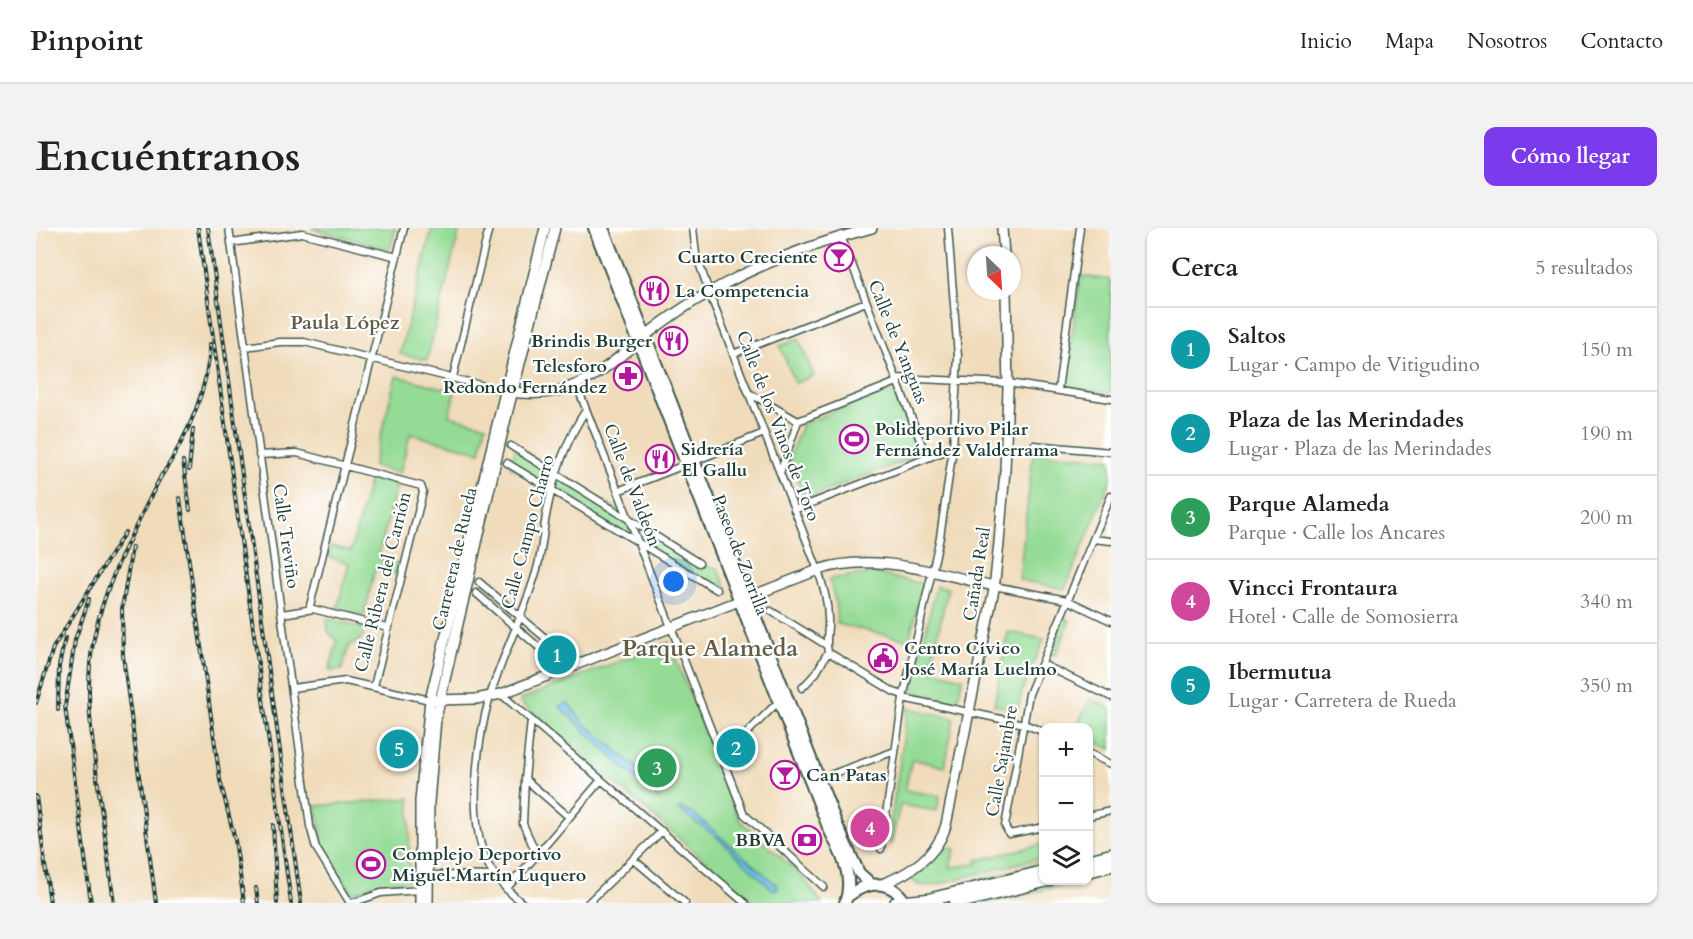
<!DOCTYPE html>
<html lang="es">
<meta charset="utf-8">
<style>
:root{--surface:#fff;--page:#f2f2f2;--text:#222;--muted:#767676;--line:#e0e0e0;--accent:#7c3aed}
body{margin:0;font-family:Cardo,serif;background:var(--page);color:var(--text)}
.controls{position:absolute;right:18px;bottom:18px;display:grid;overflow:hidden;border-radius:12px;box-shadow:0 2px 4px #0004}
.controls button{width:54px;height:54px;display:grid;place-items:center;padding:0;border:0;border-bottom:2px solid var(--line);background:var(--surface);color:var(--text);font:30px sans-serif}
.compass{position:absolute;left:931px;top:18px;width:54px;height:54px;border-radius:50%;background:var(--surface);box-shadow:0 2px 4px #0004;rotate:155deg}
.you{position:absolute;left:638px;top:354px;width:21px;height:21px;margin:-15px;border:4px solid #fff;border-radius:50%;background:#1a73e8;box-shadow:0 0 0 9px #1a73e833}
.badge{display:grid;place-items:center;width:39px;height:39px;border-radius:50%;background:var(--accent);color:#fff;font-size:20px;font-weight:700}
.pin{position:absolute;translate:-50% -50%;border:3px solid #fff;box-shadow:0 2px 6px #0006}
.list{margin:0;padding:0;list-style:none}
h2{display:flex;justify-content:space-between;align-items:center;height:78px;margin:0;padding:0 24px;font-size:26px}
h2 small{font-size:20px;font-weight:400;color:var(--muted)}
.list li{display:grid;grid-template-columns:39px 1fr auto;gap:18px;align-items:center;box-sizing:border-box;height:84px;padding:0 24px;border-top:2px solid var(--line)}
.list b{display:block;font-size:22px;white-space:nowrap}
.list p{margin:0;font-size:20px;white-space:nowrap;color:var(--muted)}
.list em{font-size:20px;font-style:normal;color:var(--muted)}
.icon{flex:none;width:33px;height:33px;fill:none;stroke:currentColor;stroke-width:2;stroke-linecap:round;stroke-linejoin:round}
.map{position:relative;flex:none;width:1075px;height:675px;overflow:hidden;border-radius:12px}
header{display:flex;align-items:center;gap:36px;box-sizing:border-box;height:84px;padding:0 30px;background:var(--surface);border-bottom:2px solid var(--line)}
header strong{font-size:28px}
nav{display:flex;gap:33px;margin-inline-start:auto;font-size:21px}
.intro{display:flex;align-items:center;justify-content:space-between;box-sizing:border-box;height:144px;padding:0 36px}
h1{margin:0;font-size:42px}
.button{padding:15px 27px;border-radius:12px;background:var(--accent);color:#fff;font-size:21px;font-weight:700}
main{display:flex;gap:36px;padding:0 36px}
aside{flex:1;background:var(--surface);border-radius:12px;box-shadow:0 2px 4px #0004}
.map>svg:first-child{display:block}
.green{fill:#95db95;stroke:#5a8c64;stroke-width:1.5}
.water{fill:#6cbfe8;stroke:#467e8e;stroke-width:1.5}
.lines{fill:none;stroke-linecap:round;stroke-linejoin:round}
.street-casing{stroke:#3e5548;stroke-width:9}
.secondary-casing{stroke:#3e5548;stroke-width:12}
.primary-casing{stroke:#3e5548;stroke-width:14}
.highway-casing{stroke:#3e5548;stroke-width:15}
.street{stroke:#fff;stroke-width:6}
.secondary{stroke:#fff;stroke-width:9}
.primary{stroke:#fff;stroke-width:10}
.highway{stroke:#fff;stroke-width:12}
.rail-casing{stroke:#1f3d34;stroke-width:4}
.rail{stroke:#fff;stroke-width:1.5;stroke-dasharray:4.5;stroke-linecap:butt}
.labels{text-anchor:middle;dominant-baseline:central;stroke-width:4.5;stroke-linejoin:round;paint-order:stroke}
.poi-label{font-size:18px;font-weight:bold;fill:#1f3d34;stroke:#fff;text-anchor:start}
.street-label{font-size:18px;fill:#1f3d34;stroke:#fff}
.neighbourhood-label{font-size:20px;font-weight:bold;fill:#625d46;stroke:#fff}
.district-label{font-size:24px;font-weight:bold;fill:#625d46;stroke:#fff}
</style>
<header>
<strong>Pinpoint</strong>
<nav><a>Inicio</a><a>Mapa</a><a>Nosotros</a><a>Contacto</a></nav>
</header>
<div class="intro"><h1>Encuéntranos</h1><a class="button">Cómo llegar</a></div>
<main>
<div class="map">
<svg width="1075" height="675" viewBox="0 0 1075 675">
<rect width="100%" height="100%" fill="#fff"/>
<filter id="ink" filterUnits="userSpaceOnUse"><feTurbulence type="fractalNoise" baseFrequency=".0167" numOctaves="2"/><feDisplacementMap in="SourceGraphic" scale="12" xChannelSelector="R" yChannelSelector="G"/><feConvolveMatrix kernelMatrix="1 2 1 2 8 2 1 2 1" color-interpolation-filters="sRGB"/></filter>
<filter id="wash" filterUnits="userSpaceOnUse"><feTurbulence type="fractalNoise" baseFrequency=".008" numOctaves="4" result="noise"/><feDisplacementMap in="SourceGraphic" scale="24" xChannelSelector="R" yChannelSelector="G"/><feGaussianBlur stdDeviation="1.35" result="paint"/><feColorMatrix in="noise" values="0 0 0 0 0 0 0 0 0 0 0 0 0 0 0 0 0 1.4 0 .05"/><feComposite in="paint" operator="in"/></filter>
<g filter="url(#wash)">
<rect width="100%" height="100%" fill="#f0dbba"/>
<path class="green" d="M 275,0 L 360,0 L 354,22 Z
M 396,0 L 424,0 L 391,132 L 364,126 Z
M 1044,48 L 1075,52 L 1075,165 L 1029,159 Z
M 763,111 L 778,148 L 759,155 L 744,118 Z
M 360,148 L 419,163 L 413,188 L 450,197 L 444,224 L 374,206 L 364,245 L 337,238 Z
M 851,163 L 859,166 L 883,227 L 769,271 L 753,230 L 766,196 Z
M 480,218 L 672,339 L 682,340 L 692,364 L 688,366 L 474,238 Z
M 997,225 L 1075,231 L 1075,251 L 1029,361 L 983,352 Z
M 334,250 L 361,257 L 342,330 L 363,336 L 361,347 L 339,341 L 328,388 L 301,381 L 313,335 L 292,329 L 295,318 L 315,323 Z
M 836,345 L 887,356 L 873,412 L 801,396 L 800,376 L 793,351 Z
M 900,358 L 912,360 L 894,442 L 927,450 L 921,474 L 876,464 Z
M 1028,390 L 1034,392 L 1020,427 L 1013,425 Z
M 291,391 L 331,401 L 323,413 L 313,417 L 306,442 L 293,443 L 301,414 L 292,403 Z
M 972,404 L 1008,411 L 986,463 L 982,481 L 958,477 Z
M 633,414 L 703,592 L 765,647 L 786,675 L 719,675 L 484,474 L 485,471 Z
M 1054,471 L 1075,481 L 1075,521 L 1053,511 L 1052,500 L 1040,499 Z
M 872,480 L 918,490 L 909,539 L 876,531 L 869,562 L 904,568 L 901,583 L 864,577 L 855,617 L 852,613 Z
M 374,570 L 373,653 L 337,657 L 316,666 L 287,618 L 280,578 Z
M 1007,616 L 1007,629 L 895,658 L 882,657 L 874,649 L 910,619 L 919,621 L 914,639 L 941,636 L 941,632 Z
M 1007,632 L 1007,638 L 924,661 L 923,656 L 984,641 Z
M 1028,653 L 1046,653 L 954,675 L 936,675 Z"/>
<path class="water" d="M 532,475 L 547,494 L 600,539 L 612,560 L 624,571 L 612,563 L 523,478 Z
M 645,580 L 659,587 L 740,656 L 742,661 L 737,662 L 682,610 L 643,582 Z"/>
</g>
<g filter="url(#ink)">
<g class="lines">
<g class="street-casing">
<path id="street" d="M 193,0 L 274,598 L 280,620 L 314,675
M 657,0 L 660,26 L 673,64 L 782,342 C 787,358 792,373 792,390 C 793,402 789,412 792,424 L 780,445 L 766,460
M 805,8 L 891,230
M 195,15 L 266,5 L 361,29
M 209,119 L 244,114 L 268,114 L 469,163
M 697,126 L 830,74
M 417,149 L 453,0
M 860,150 L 972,155 L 1075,171
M 541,158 L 708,586 L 788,659
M 1022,162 L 1044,0
M 713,165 L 762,193
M 998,217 L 1075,224
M 475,218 L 663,335
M 223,227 L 261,225 L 385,258 L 387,264 L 338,458
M 659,233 L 728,205
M 471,235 L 681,362
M 744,245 L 762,193 L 861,154
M 582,263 L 651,236
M 758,282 L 917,220
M 1057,311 L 1075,313
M 958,358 L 1031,372 L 1075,393
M 440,365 L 521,435 L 533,430 L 443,354
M 273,382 L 368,0
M 735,383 L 790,417
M 246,386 L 277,381 L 352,400
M 792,424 L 858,464 L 867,467
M 1006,436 L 1075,469
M 256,460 L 310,453 L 394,472
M 465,466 L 709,675
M 867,470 L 988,496 L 1008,504
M 1052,525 L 1075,536
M 686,530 L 739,477
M 489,551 L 495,492
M 783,551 L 859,523
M 1052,588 L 1075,583
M 533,589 L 489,551 L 487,596 L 501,627 L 565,552
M 1008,599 L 973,606 L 969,598 L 993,466 L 1075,268
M 845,621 L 867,470 L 904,309 L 917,220 L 922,128 L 912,0
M 597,631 L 649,675
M 400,647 L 459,648
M 470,661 L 501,627
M 316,675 L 345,665 L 384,662
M 486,675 C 473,664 461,653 453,638 C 430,595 441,513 454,468 C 467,425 489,384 501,341 C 507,320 507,299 512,278 C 519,244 531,211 550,182
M 552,675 L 626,603"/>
</g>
<g class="secondary-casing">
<path id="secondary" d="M 966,0 L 968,27
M 471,163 C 533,175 565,144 609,108 C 629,92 652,76 674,64 C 724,35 780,15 836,0
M 400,472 L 440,471 L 465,466 L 782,342 C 839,323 902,346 958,358
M 846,656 C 873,646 902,627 910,597 L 958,361 L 963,315 L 969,242 L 972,161 L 970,63
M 384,675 L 384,573 L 394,472 L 509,0
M 392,675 L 393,574 L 400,490 L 472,182 L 519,0"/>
</g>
<g class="primary-casing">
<path id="primary" d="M 558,0 L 792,599 C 804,624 819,647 809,675
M 567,0 L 801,597 L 823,645 L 834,655
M 812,668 C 833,652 855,651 870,675"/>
</g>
<g class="highway-casing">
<path id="highway" d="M 1052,633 L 1075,627
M 1052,643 L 1075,637
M 860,675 L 892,672 L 1008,644
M 920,675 L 1012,652"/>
</g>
<use href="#street" class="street"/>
<use href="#secondary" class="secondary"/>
<use href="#primary" class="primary"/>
<use href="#highway" class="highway"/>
<g class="rail-casing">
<path id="rail" d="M 162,0 L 255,675
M 172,0 L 265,675
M 147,233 L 154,282
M 153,242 L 157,201
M 123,252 C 150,211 172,165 174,116
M 144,270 L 184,552 L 199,612 L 208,675
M 96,319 L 86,381 L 87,428 L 120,675
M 53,371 L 39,412 L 29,478 L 55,675
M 0,475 L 17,420 L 89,304
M 22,482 L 23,438 L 29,410
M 0,568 L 14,675
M 237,597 L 241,675
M 220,660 L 222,675
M 78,675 C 73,636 67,596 62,557 C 56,510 48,463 57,415 C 68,354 99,301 126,246"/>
</g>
<use href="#rail" class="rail"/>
</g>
</g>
<defs>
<g id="bar-ring" transform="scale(1.5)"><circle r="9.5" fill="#fff" stroke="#b5179e" stroke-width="1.5"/><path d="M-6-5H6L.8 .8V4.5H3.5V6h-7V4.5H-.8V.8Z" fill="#b5179e"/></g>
<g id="restaurant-ring" transform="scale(1.5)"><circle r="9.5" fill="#fff" stroke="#b5179e" stroke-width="1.5"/><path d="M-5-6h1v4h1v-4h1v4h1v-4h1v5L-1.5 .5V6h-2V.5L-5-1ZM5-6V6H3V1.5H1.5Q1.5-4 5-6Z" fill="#b5179e"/></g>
<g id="pharmacy-ring" transform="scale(1.5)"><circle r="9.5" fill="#fff" stroke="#b5179e" stroke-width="1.5"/><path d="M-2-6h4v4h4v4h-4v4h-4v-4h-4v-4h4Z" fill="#b5179e"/></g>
<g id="stadium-ring" transform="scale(1.5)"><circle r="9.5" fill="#fff" stroke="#b5179e" stroke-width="1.5"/><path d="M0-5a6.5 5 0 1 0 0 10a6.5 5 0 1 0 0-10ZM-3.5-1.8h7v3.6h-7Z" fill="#b5179e"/></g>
<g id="civic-ring" transform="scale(1.5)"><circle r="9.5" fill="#fff" stroke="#b5179e" stroke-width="1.5"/><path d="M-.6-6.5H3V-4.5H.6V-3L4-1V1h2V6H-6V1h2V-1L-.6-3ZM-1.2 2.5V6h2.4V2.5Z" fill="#b5179e"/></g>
<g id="bank-ring" transform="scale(1.5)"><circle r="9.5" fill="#fff" stroke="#b5179e" stroke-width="1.5"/><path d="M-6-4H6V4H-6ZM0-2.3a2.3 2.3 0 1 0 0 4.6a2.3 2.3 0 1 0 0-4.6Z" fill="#b5179e"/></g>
</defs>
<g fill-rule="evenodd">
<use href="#bar-ring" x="803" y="29"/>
<use href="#restaurant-ring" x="618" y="63"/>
<use href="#restaurant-ring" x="637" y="113"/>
<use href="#pharmacy-ring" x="592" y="148"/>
<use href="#stadium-ring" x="818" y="211"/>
<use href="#restaurant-ring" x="624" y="231"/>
<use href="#civic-ring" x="847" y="430"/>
<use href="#bar-ring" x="749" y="547"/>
<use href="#bank-ring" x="771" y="612"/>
<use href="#stadium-ring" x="335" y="636"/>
</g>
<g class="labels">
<g class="poi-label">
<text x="782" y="29" text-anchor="end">Cuarto Creciente</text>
<text x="639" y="63">La Competencia</text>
<text x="616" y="113" text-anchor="end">Brindis Burger</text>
<text x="571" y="138" text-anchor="end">Telesforo<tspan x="571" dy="21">Redondo Fernández</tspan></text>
<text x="839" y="201">Polideportivo Pilar<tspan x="839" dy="21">Fernández Valderrama</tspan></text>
<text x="645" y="221">Sidrería<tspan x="645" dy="21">El Gallu</tspan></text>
<text x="868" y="420">Centro Cívico<tspan x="868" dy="21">José María Luelmo</tspan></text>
<text x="770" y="547">Can Patas</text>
<text x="750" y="612" text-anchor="end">BBVA</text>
<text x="356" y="626">Complejo Deportivo<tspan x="356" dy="21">Miguel Martín Luquero</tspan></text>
</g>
<g class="street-label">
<text transform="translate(862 114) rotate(68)">Calle de Yanguas</text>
<text transform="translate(742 198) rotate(69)">Calle de los Vinos de Toro</text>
<text transform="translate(596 257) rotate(69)">Calle de Valdeón</text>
<text transform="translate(492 304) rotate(-75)">Calle Campo Charro</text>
<text transform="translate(250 308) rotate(82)">Calle Treviño</text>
<text transform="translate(704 327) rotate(69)">Paseo de Zorrilla</text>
<text transform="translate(419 331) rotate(-77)">Carretera de Rueda</text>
<text transform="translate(941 346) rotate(-81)">Cañada Real</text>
<text transform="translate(347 354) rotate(-76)">Calle Ribera del Carrión</text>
<text transform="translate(966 533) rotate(-80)">Calle Sajambre</text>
</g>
<g class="neighbourhood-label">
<text x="309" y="94">Paula López</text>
</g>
<g class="district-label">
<text x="674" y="420">Parque Alameda</text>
</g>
</g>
</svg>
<div class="controls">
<button>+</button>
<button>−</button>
<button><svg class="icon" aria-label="layers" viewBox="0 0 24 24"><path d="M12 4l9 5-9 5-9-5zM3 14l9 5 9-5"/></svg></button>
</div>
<svg class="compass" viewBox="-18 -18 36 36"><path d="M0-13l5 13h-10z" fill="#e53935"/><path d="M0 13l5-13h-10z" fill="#767676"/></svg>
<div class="you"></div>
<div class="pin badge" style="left:521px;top:427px;background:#0f9aa8">1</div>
<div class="pin badge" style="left:700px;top:520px;background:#0f9aa8">2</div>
<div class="pin badge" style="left:621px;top:540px;background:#2e9e5b">3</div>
<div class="pin badge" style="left:834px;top:600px;background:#d1479c">4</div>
<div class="pin badge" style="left:363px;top:521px;background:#0f9aa8">5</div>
</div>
<aside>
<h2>Cerca<small>5 resultados</small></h2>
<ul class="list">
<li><span class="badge" style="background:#0f9aa8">1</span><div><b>Saltos</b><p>Lugar · Campo de Vitigudino</p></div><em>150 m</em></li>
<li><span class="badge" style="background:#0f9aa8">2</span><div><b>Plaza de las Merindades</b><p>Lugar · Plaza de las Merindades</p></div><em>190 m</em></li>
<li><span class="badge" style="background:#2e9e5b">3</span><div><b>Parque Alameda</b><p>Parque · Calle los Ancares</p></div><em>200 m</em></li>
<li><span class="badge" style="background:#d1479c">4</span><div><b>Vincci Frontaura</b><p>Hotel · Calle de Somosierra</p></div><em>340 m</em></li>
<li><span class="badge" style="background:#0f9aa8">5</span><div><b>Ibermutua</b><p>Lugar · Carretera de Rueda</p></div><em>350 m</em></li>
</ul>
</aside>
</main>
